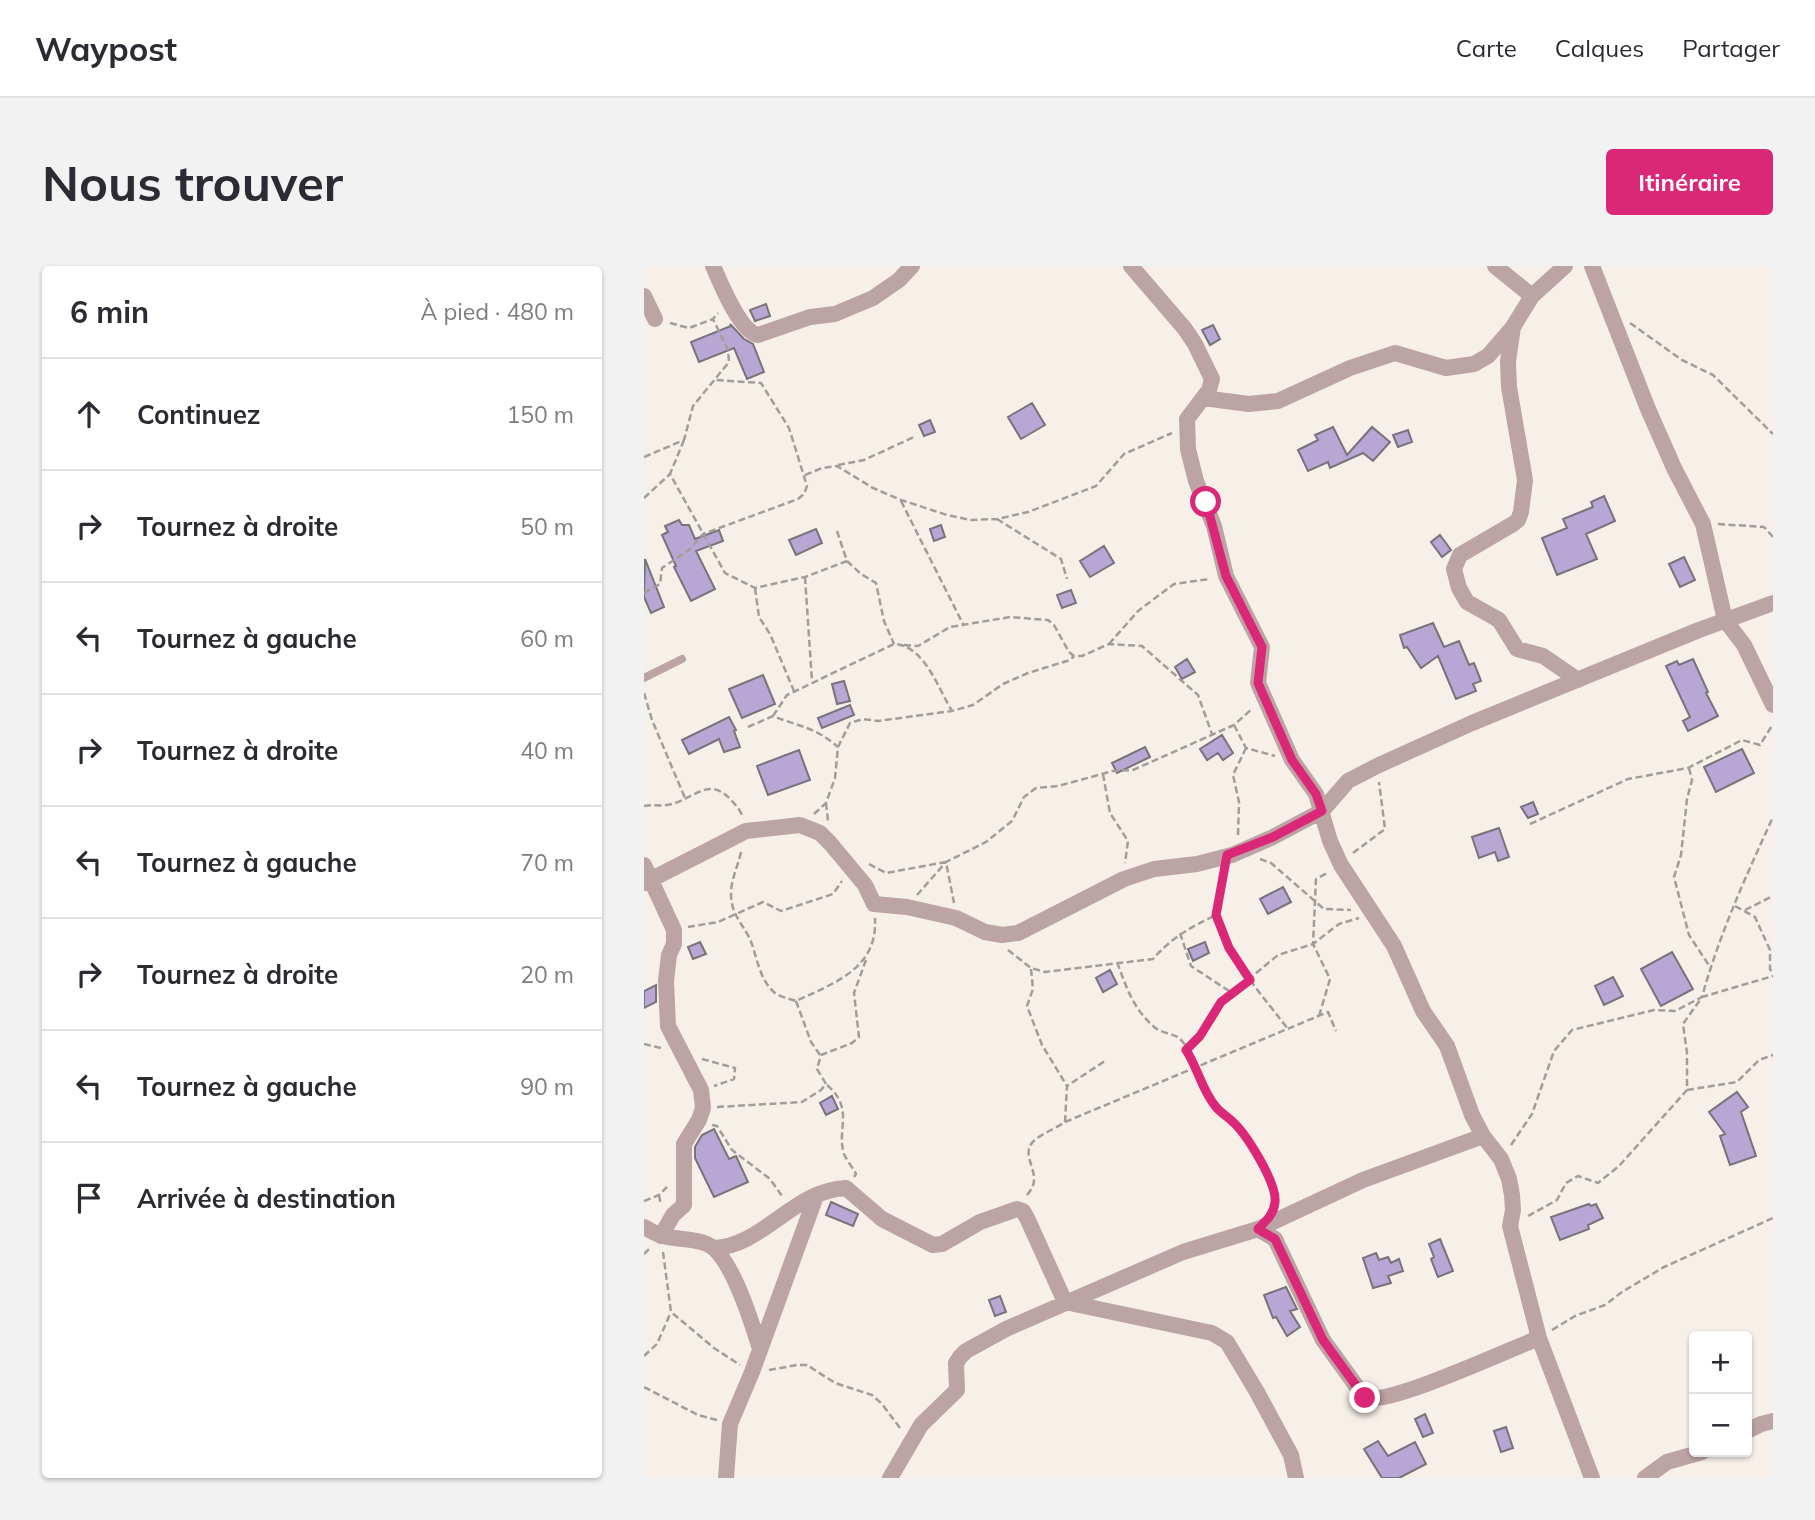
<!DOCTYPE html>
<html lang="fr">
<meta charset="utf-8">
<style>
:root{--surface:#fff;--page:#f2f2f3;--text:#2b2b33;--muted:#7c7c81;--line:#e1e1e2;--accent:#db2777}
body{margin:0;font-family:Mulish,sans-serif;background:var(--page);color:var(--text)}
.controls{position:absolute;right:21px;bottom:21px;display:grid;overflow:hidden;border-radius:7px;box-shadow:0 2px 5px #0004}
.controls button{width:63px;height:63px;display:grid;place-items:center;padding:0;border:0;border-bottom:2px solid var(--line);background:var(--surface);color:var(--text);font:35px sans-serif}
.stop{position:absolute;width:21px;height:21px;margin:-16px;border:5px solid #db2777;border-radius:50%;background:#fff}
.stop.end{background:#db2777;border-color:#fff;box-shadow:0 2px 7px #0008}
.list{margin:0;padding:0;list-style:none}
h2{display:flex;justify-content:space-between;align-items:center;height:91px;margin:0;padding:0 28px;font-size:30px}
h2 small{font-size:23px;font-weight:400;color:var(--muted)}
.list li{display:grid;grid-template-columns:46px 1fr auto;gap:21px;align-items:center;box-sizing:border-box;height:112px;padding:0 28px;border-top:2px solid var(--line)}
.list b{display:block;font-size:26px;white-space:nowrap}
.list em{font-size:23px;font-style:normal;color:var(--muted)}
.icon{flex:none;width:38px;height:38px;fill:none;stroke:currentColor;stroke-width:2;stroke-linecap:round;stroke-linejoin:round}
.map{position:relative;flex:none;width:1129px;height:1212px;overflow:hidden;border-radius:7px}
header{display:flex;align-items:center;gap:42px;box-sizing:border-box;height:98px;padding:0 35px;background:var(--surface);border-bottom:2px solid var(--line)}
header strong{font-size:33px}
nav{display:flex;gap:38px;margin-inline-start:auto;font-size:24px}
.intro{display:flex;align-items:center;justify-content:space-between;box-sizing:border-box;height:168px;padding:0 42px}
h1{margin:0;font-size:49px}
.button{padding:18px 32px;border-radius:7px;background:var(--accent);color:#fff;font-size:24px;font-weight:700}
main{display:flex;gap:42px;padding:0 42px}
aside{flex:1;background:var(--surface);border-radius:7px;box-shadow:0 2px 5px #0004}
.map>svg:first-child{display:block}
.building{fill:#b8a7d5;stroke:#76737a;stroke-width:2}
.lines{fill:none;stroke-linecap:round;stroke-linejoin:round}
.path{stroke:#a19d98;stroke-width:2.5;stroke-dasharray:7 3.5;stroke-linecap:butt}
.lane{stroke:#bca3a4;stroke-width:8}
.street{stroke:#bca3a4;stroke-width:16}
.route{stroke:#db2777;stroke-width:9}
</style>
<header>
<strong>Waypost</strong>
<nav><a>Carte</a><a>Calques</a><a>Partager</a></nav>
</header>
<div class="intro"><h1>Nous trouver</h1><a class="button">Itinéraire</a></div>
<main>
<aside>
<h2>6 min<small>À pied · 480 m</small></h2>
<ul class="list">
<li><svg class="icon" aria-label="ahead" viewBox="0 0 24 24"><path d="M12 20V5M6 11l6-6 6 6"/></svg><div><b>Continuez</b></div><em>150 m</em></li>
<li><svg class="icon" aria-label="right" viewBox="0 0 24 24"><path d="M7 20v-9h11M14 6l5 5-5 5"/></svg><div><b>Tournez à droite</b></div><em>50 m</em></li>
<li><svg class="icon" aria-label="left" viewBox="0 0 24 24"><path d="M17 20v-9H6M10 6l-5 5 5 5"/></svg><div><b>Tournez à gauche</b></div><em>60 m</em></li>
<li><svg class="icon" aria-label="right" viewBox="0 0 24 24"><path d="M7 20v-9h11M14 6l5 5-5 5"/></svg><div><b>Tournez à droite</b></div><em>40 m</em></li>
<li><svg class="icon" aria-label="left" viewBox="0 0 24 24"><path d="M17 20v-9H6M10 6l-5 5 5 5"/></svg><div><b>Tournez à gauche</b></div><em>70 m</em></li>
<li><svg class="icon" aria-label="right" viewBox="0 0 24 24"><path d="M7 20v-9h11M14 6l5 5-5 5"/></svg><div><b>Tournez à droite</b></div><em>20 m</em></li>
<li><svg class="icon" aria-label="left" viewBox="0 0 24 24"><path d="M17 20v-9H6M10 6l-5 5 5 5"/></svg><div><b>Tournez à gauche</b></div><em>90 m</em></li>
<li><svg class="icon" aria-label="arrive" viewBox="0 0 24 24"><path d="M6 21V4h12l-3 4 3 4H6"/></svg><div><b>Arrivée à destination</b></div></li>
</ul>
</aside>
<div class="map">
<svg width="1129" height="1212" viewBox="0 0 1129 1212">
<rect width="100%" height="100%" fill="#f6f0e9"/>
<path class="building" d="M 122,38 L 126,50 L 111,55 L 106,44 Z
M 86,58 L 100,73 L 109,78 L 120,106 L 103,113 L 90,82 L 55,96 L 47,76 L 87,60 Z
M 569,59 L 576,73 L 566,79 L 558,64 Z
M 388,137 L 401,159 L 377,173 L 364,151 Z
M 286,154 L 291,166 L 280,170 L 275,159 Z
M 689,161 L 703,189 L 728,161 L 746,176 L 729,195 L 719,187 L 686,202 L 684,196 L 664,205 L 654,184 L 674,174 L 671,169 Z
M 764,164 L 768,176 L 754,181 L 749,169 Z
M 960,230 L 971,255 L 942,268 L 953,293 L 913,309 L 898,272 L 923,262 L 919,253 L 949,241 L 947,236 Z
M 35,254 L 38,259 L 45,259 L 51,273 L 75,264 L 79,275 L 52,285 L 71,323 L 47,335 L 30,301 L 32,300 L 18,269 L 24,266 L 21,260 Z
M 297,259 L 301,271 L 290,275 L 286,263 Z
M 172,263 L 178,277 L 152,289 L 145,274 Z
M 796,269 L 807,284 L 798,291 L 787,276 Z
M 460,280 L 470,297 L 446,311 L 436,295 Z
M 1040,291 L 1051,314 L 1036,321 L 1025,298 Z
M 1,293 L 20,341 L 7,347 L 0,331 Z
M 427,324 L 432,337 L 418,342 L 413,329 Z
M 789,357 L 800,381 L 815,375 L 825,399 L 830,397 L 837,415 L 829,418 L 832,425 L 812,433 L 794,390 L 777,402 L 763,381 L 760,382 L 756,369 Z
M 543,393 L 551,406 L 538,413 L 531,401 Z
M 1049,393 L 1064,426 L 1062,427 L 1074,450 L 1044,465 L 1039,455 L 1046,451 L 1022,400 L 1033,395 L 1035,399 Z
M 119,409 L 131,438 L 98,452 L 85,423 Z
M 200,415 L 206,435 L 193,438 L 188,418 Z
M 206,439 L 210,449 L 178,462 L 174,452 Z
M 85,451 L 92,464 L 90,465 L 96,481 L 80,486 L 75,473 L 45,488 L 38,474 Z
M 578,469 L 589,487 L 579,494 L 574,487 L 563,494 L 556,483 Z
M 501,481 L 506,491 L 473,507 L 468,497 Z
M 1098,483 L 1110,507 L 1072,526 L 1060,501 Z
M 155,484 L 166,514 L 124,529 L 113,500 Z
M 889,536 L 894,548 L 884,552 L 877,541 Z
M 855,562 L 865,591 L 854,595 L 851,586 L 835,592 L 828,571 Z
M 639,621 L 647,636 L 624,648 L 616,633 Z
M 56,676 L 62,688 L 49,693 L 44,681 Z
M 561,676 L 565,687 L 549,695 L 544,683 Z
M 1028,686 L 1049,723 L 1017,740 L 997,703 Z
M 466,704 L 473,718 L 459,726 L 452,712 Z
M 969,711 L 979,730 L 960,739 L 951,720 Z
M 12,719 L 12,736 L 0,742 L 0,725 Z
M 1093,826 L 1104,841 L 1097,846 L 1112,890 L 1086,899 L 1076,870 L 1081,868 L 1065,846 Z
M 188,830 L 194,843 L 182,849 L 176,837 Z
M 70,863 L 85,893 L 92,890 L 104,916 L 70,931 L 51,892 L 51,881 L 58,869 Z
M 187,936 L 214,948 L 209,960 L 182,949 Z
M 945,938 L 947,940 L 952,938 L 959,952 L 944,959 L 945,963 L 916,974 L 907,951 Z
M 796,973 L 809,1005 L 794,1011 L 787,993 L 790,991 L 785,978 Z
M 732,987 L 735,994 L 744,991 L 747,997 L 755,993 L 759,1005 L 744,1010 L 747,1017 L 729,1022 L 719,992 Z
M 642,1021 L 653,1043 L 646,1045 L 656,1061 L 643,1070 L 632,1051 L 629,1052 L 620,1029 Z
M 356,1030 L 362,1046 L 351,1050 L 345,1034 Z
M 781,1148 L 789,1167 L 779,1171 L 771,1153 Z
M 862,1161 L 869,1182 L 857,1186 L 850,1165 Z
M 734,1175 L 744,1190 L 771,1176 L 782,1198 L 755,1212 L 738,1212 L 720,1183 Z"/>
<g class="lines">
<path class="path" d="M 26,57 L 45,62 L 69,53
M 986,57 L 1038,94 L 1069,109 L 1129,168
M 40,174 L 26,208 L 81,307 L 111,322 L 161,311 L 203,295
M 0,191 L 40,174 L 49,140 L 85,96 L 84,84 L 69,53 L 74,47
M 194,199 L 220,194 L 270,171
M 161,209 L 178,202 L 193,200 L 229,222 L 257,234 L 303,249 L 327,254 L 353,253 L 384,246 L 452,220 L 480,188 L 528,167
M 0,232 L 26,208
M 257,235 L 320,360
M 353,253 L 417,293 L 423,313
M 1074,258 L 1120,261 L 1129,271
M 193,265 L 203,295 L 217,308 L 232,317 L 240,355 L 250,378
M 161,311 L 168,415
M 111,322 L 115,351 L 126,368 L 150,425
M 0,327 L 16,318 L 18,302 L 45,284 L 59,268 L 154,233 L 160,228 L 163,220 L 145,162 L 117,117 L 71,114
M 465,378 L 494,345 L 530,318 L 566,313
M 260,379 L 274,380 L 306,361 L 366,351 L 404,354 L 410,359 L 425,386 L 430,390 L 438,390 L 465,378 L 498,380 L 554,429 L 568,468
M 0,427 L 8,454 L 41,532
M 129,450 L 143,429 L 250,378 C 280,379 294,422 308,445
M 590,459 L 602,482 L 631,490
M 104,461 L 129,450 C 156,461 171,461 194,481
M 1045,502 L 1048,514 L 1043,533 L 1037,589 L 1030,611 L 1045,669 L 1066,701
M 459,508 L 466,547 L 484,575 L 481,597
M 182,537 L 184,555
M 0,540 C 9,538 19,541 28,538 C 50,532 66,510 87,534 C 92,539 97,545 99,552
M 170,548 L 182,537 L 191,512 L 194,481 L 206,457 L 219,453 L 234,455 L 308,445 L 329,439 L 359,418 L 384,407 L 426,394 L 430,390
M 886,558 L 984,513 L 1044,502 L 1098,474 L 1116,479 L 1129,458
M 594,569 L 595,536 L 589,509 L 602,482
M 97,586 C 94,600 87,613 87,628 C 87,648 98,657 106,673 C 113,690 115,714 131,727 C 136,731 146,733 152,735 C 190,717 234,703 231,652
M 709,587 L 741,563 L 735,516
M 616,593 L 627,597 L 680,643 L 707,644
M 225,598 L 242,607 L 302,596 L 310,637
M 580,608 C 578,620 574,633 573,646 C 570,675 626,739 644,763
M 273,629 L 302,596 L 342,576 L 368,555 L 380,531 L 392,522 L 414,520 L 469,505 L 489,504 L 590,459 L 609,442
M 1091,640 L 1111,651 L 1126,684 L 1126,703 L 1129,708
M 1101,644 L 1129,630
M 44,661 L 74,656 L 119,636 L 137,645 L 189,628 L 198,615
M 536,667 L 547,700 L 588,727
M 364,684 L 387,702 L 401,706 L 509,693 C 527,672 547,661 572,649
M 473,696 C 483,723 489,742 510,761 C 517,767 528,767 535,772 C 550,785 554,814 564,830 C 572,841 581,847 590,857 C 606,874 631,915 631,938
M 387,703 L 389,723 L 383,740 L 398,779 L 423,820
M 152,735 L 167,776 L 176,789
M 675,750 L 686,713 L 669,678 L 672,613 L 685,606
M 0,778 L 17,782
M 542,784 L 556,770 L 577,736 L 634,689 L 669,678 L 695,658 L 715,652
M 58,793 L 91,802 L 90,813 L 70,820
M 183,819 C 211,843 192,863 200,888 C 203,895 209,902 212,908 L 210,911
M 1043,824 L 1093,816 L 1115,794 L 1129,789
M 73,841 L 158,836 L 177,824 L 182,818 L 173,803 L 177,789 L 208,777 L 215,771 L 210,727 L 222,694
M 421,856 L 684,746 L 692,765
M 68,859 L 73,860 L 88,884 L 126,913 L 138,930
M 867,879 L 888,848 L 910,785 L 928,764 L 1010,744 L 1031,745 L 1058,731 C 1075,669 1102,610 1129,551
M 15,929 L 17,939
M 383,929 C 387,924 390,920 390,914 C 391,900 376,885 392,873 C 400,867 412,862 421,856 L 423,820 L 461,795
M 0,935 L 15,929 L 23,921
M 884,950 L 913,934 L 922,917 L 934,910 L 954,917 L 975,900 L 1043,824 L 1043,787 L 1039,758 L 1058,731 L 1129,710
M 19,986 L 27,1046 L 70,1082 L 96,1099
M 0,988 L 7,981
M 908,1064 L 931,1050 L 961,1039 L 978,1026 L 1020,1001 L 1129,952
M 0,1090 L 13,1078 L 27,1046
M 125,1104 L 153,1099 L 163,1099 L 191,1117 L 228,1129 L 238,1138 L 256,1162
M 0,1121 L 54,1149 L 73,1154"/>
<path class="lane" d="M 0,412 L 38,393"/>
<path class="street" d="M 69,0 C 76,16 96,66 114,69 L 166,51 L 191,48 L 229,32 L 255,14 L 268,0
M 487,0 L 541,63 L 551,78 L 568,113 L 565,124 L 543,153 L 544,183 L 552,215 L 570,260 L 582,310 L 618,381 L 614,417 L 648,494 L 672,528 L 686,575 L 697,599 L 750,680 L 779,745 L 803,780 L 828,849 L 839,870 L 857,893 L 865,913 L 868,929 L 869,944 L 866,960 L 895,1072 L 948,1212
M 851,0 L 888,30 L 921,0
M 948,0 L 1004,143 L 1030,202 L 1059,258 L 1081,354 L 1100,379 L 1129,439
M 0,30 L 11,53
M 888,30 L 869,61 L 864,95 L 865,121 L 881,214 L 877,246 L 874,254 L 869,258 L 816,289 L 810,303 L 815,322 L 823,336 L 855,354 L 873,383 L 899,390 L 934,414
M 559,132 L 605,138 L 634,135 L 706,102 L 751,87 L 802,102 L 830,98 L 844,90 L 869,61
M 0,599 L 30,664 L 30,678 L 25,689 L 22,715 L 24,760 L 57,824 L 59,842 L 55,854 L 40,878 L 40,939 L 29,949 L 17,970
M 0,617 L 102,565 L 156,559 L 176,567 L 186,577 L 221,619 L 230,638 L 263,641 L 312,652 L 341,666 L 358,669 L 374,667 L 480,613 L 510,603 L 553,598 L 588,589 L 629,571 L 678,545 L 704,515 L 735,499 L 828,457 L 1055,364 L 1129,337
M 0,961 C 6,964 13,969 20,970 C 34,974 49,972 63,978 C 87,988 108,1057 116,1083
M 614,963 L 719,914 L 839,870
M 70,982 C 119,980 150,924 202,922 L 238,953 L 289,979 L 298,978 L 336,956 L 373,943 L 379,945 L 383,952 L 421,1036
M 421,1036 L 568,1067 L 583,1076 L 613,1126 L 647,1189 L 652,1212
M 1103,1165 L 1117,1158 L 1129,1155
M 82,1212 L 86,1158 L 108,1106 L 172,930
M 246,1212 L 277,1159 L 313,1124 L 312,1097 L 316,1091 L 322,1085 L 362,1063 L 539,986 L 614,963 L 631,973 L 679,1074 L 721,1132 C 746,1139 864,1084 895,1072
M 1001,1212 L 1023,1196 L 1058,1186"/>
</g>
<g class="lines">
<path class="route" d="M 562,236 L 582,310 L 618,381 L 614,417 L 648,494 L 672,528 L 678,545 L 629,571 L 583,589 L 572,649 L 585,682 L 606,714 L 577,736 L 556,770 L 542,784 C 554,802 558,825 572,841 C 577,847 584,851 589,856 C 603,869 633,917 631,936 C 630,948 622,955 614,963 L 631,973 L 679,1074 L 721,1132"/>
</g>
</svg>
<div class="controls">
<button>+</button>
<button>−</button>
</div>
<div class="stop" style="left:562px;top:236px"></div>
<div class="stop end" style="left:721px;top:1132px"></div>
</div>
</main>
